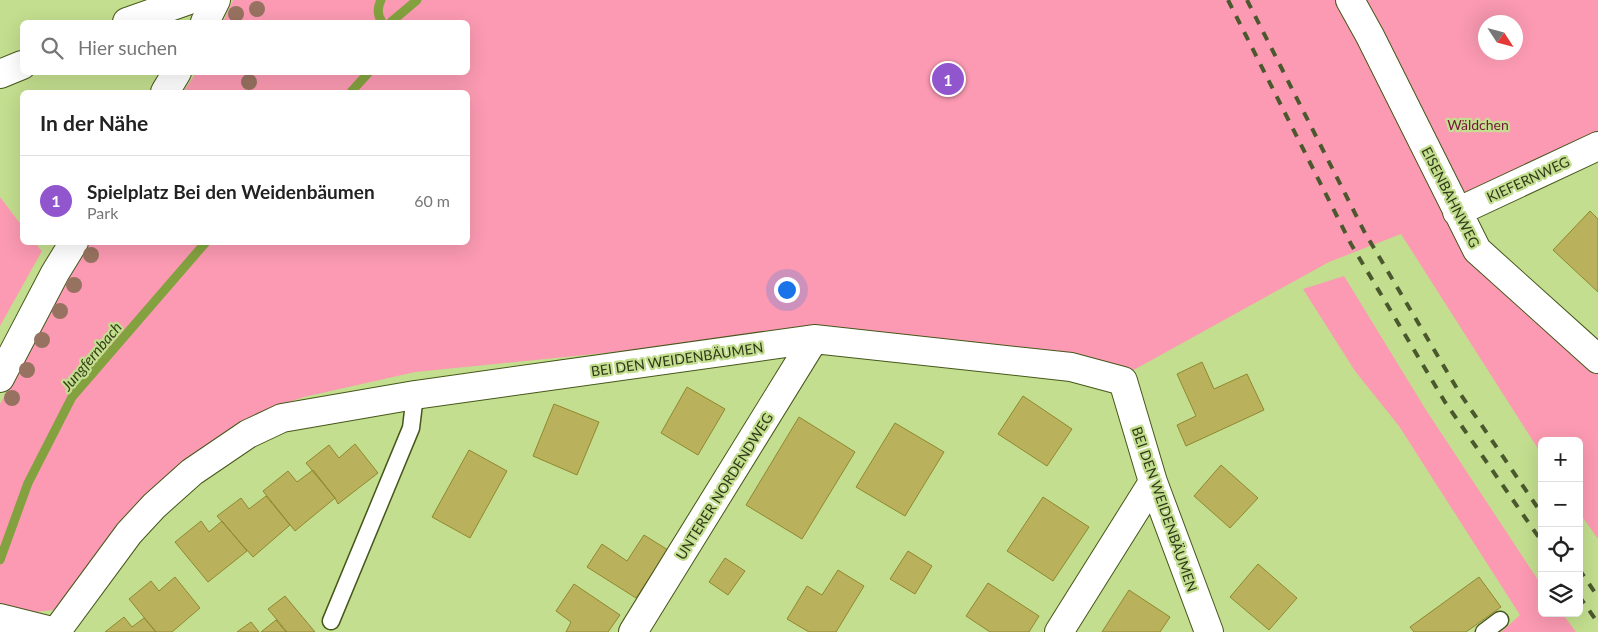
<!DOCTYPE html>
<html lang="de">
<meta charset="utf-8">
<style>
:root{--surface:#fff;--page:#f6f6f6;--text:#222;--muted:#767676;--line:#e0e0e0;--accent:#9156cd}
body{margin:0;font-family:Lato,sans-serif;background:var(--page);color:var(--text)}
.controls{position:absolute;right:15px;bottom:15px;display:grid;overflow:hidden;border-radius:8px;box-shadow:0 5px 20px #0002}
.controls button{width:45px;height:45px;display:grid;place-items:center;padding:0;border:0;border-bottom:1px solid var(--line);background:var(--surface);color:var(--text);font:25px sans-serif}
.compass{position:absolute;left:1478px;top:15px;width:45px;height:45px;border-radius:50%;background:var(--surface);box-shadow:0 5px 20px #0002;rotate:126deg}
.you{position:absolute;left:786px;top:289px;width:18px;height:18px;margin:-12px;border:4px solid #fff;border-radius:50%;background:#1a73e8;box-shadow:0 0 0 8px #1a73e833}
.badge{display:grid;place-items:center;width:32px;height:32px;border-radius:50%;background:var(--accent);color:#fff;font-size:16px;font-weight:700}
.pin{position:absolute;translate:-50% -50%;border:2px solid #fff;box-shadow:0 1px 5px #0006}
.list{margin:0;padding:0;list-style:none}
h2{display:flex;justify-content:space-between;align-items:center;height:65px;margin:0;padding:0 20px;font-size:21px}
h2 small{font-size:16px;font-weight:400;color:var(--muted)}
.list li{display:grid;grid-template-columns:32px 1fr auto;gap:15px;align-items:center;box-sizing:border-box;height:90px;padding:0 20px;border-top:1px solid var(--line)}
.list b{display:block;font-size:19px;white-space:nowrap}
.list p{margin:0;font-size:16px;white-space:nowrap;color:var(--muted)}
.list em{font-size:16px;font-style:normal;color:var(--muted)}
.icon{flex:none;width:28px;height:28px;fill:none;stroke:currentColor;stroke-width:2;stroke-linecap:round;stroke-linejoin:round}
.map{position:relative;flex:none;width:1598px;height:632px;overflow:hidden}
.search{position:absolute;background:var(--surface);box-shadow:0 5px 20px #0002;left:20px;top:20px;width:450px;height:55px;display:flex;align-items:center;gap:12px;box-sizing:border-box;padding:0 18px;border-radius:8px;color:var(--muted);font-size:19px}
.panel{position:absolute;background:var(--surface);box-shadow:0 5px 20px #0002;left:20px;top:90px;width:450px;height:155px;border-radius:8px}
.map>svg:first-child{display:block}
.green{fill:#fb9ab2;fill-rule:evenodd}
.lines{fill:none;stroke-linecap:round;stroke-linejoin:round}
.stream{stroke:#84a13f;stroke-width:9}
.building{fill:#b9b15b;stroke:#908830}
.service-casing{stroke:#46571b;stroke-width:19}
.minor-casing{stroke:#46571b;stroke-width:30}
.tertiary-casing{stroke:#46571b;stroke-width:30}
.service{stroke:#fff;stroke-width:16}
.minor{stroke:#fff;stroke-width:28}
.tertiary{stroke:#fff;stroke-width:28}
.rail{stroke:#4b582e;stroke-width:4;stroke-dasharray:9 9;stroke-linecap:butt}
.tree{fill:#987260}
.labels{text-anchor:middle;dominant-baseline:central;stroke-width:4.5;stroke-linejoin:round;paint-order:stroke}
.park-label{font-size:14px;fill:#75193b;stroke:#c3de8e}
.street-label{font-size:14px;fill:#2f3918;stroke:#c3de8e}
.water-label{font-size:15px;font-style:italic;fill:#344118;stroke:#c3de8e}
</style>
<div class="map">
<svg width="1598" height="632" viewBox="0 0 1598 632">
<rect width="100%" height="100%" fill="#c3de8e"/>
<path class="green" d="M 233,0 L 1598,0 L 1598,147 L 1458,212 L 1598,352 L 1598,539 L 1579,512 L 1579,441 L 1542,441 L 1542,455 L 1401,234 L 1329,262 L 1130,372 L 814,332 L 415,372 L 304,397 L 283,404 L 252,421 L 53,610 L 35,612 L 0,604 L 0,404 L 66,282 L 90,243 L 468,242 L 468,92 L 183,92 L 196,73 L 468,72 L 468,22 L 223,22 ZM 1486,22 L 1516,22 L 1516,52 L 1486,52 Z
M 0,197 L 22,226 L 22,242 L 35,243 L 42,251 L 0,326 Z
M 1344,276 L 1426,410 L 1542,586 L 1542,613 L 1562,613 L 1576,632 L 1501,632 L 1520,615 L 1399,426 L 1355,371 L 1303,289 Z"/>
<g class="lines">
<path class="stream" d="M 381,0 C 377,8 377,15 382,22
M 391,22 L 417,0
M 351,92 L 369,72
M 0,560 L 28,483 L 72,397 L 206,242"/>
</g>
<path class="building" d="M 1590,211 L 1598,219 L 1598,292 L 1553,250 Z
M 1202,362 L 1214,389 L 1247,374 L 1264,410 L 1186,446 L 1177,425 L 1196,416 L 1177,374 Z
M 687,387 L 725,409 L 698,455 L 661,433 Z
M 1023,396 L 1072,429 L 1047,466 L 998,434 Z
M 554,404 L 599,422 L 577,475 L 533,456 Z
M 799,417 L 855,452 L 802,539 L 746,505 Z
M 895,423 L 944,452 L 905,516 L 856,487 Z
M 355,444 L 378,473 L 338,504 L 335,498 L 306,463 L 329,445 L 339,458 Z
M 469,450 L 507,471 L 470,538 L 432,517 Z
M 1221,465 L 1258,498 L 1230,528 L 1194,496 Z
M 313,470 L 335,498 L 295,531 L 263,491 L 288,471 L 297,482 Z
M 266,496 L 290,525 L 253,557 L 217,516 L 241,498 L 249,509 Z
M 1043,497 L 1089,527 L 1053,581 L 1007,551 Z
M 201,521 L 209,532 L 222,521 L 247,551 L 208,582 L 175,542 Z
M 644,535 L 668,550 L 636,598 L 587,567 L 602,544 L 627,561 Z
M 908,551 L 932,566 L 915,594 L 890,579 Z
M 725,558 L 745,571 L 728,595 L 709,582 Z
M 1258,564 L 1297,598 L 1269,630 L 1230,597 Z
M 838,570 L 864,586 L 836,632 L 809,632 L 787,619 L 807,586 L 822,595 Z
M 175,577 L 200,608 L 172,632 L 156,632 L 129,599 L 151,581 L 159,591 Z
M 1479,577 L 1501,607 L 1466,632 L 1414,632 L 1410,627 Z
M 988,583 L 1039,616 L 1029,632 L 990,632 L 966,616 Z
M 574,584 L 620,615 L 608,632 L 566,632 L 571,622 L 556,611 Z
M 1129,590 L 1170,617 L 1160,632 L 1102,632 Z
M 285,596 L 315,632 L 287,632 L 268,609 Z
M 124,617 L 132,627 L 144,618 L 156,632 L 105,632 Z
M 276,620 L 286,632 L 261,632 Z
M 251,622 L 259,632 L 237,632 Z"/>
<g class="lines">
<g class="service-casing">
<path id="service" d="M 331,621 L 411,428 L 415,395
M 1484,632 L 1500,620"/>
</g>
<g class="minor-casing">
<path id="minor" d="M 1350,0 L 1370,36 L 1477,250 L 1598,359
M 127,22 L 189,0
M 0,74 L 22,65
M 1457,212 L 1598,146
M 0,618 L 56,632
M 56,632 L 129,533 L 154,506 L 192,472 L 248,434 L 282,418 L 415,395 L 814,339 L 1071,367 L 1123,381 L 1153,482 L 1209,632
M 633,632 L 814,339
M 1059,632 L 1153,482"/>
</g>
<g class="tertiary-casing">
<path id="tertiary" d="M 205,22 L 216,0
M 165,92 L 177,72
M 0,378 L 55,273 L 74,242"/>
</g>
<use href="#service" class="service"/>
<use href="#minor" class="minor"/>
<use href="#tertiary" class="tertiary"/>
<path class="rail" d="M 1228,0 L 1351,244 L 1445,402 L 1542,542
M 1247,0 L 1365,233 L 1459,392 L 1542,514
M 1579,569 L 1598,597
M 1579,596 L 1598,623"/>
</g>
<g class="tree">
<circle cx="257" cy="9" r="8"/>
<circle cx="236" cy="14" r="8"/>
<circle cx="249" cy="82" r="8"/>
<circle cx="91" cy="255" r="8"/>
<circle cx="74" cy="285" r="8"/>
<circle cx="60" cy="311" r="8"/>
<circle cx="42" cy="340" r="8"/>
<circle cx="27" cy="370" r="8"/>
<circle cx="12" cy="398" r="8"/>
</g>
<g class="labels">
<g class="park-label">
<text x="1478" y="124">Wäldchen</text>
</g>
<g class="street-label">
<text transform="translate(1528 179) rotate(-25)">KIEFERNWEG</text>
<text transform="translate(1451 197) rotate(63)">EISENBAHNWEG</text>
<text transform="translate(677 359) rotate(-8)">BEI DEN WEIDENBÄUMEN</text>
<text transform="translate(724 486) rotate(-58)">UNTERER NORDENDWEG</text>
<text transform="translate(1165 509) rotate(71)">BEI DEN WEIDENBÄUMEN</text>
</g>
<g class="water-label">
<text transform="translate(91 356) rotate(-50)">Jungfernbach</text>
</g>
</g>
</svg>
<div class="controls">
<button>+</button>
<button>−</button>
<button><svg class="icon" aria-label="locate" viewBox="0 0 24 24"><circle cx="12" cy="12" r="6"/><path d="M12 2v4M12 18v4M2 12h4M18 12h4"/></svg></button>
<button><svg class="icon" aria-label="layers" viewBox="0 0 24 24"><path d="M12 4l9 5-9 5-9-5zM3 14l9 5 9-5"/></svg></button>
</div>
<svg class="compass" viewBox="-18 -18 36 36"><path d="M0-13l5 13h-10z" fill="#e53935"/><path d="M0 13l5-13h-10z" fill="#767676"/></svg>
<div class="you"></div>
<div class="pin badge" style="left:948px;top:79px">1</div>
<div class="search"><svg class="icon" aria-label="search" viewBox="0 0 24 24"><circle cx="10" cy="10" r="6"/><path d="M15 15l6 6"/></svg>Hier suchen</div>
<section class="panel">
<h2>In der Nähe<small></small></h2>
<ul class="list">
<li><span class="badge">1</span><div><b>Spielplatz Bei den Weidenbäumen</b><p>Park</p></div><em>60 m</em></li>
</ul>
</section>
</div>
